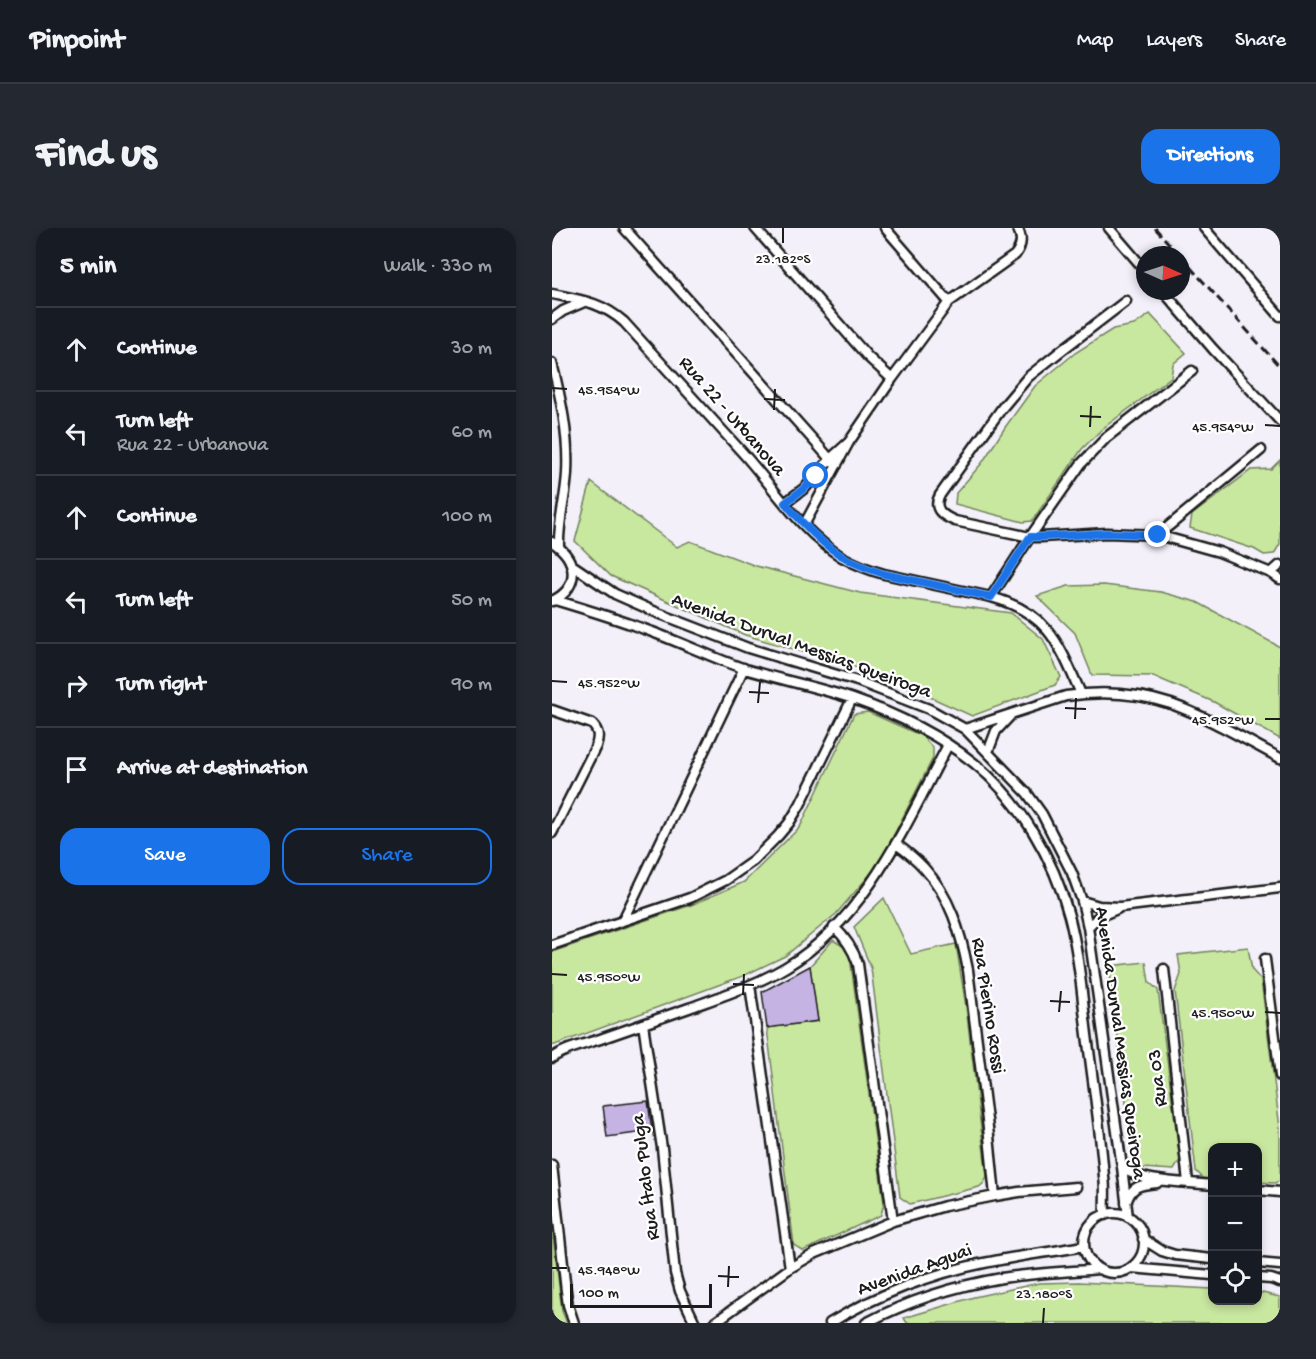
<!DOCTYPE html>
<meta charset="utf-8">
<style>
:root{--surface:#171b24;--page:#242831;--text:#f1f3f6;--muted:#9ea1a6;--line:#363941;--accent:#1a73e8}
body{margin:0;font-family:"Gochi Hand",sans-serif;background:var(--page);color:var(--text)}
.controls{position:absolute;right:18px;bottom:18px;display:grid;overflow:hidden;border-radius:12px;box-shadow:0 3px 9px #0003}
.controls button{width:54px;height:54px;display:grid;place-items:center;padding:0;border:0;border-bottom:2px solid var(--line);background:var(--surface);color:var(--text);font:30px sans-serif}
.compass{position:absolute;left:584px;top:18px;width:54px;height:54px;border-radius:50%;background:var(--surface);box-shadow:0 3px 9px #0003;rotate:93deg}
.scale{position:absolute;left:18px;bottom:15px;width:142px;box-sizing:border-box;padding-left:6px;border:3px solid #1c1c1c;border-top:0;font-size:16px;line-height:21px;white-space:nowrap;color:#1c1c1c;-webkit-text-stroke:4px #fff;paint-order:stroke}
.stop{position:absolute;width:18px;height:18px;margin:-14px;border:4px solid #1a73e8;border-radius:50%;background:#fff}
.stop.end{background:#1a73e8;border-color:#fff;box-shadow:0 2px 6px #0008}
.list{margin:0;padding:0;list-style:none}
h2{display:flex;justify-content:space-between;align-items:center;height:78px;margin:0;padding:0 24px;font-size:26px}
h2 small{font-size:20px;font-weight:400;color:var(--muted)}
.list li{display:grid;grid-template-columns:39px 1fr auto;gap:18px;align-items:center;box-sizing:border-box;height:84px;padding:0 24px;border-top:2px solid var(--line)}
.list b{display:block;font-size:22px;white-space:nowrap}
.list p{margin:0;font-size:20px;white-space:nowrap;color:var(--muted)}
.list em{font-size:20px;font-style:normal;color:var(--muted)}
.actions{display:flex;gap:12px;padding:18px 24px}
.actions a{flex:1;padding:14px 0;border:2px solid var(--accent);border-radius:18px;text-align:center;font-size:21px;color:var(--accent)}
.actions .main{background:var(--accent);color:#fff}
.icon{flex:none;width:33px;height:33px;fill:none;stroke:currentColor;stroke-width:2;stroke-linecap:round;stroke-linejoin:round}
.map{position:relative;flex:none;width:728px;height:1095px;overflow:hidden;border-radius:18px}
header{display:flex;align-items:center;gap:36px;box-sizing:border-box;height:84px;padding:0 30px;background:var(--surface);border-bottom:2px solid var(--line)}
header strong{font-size:28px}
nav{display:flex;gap:33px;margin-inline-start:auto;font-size:21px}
.intro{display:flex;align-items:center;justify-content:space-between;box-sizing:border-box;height:144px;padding:0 36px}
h1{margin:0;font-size:42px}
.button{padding:15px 27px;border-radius:18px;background:var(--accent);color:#fff;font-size:21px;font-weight:700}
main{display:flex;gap:36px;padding:0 36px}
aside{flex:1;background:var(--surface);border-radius:18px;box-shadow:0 3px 9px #0003}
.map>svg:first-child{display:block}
.green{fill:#c8e79f;stroke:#72825e;stroke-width:1.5}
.building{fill:#c5b3e4;stroke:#1c1c1c;stroke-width:1.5}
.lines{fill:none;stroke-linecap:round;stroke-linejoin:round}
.minor-casing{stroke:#1c1c1c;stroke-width:13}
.minor{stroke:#fff;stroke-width:8}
.rail{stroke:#1c1c1c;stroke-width:3;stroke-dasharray:9 4.5;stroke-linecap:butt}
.route{stroke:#1a73e8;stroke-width:8}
.ticks{fill:none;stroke:#1c1c1c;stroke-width:2}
.labels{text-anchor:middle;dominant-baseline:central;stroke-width:4.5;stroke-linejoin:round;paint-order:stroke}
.street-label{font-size:20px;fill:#1c1c1c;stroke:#fff}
.ticks-label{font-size:15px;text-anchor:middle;fill:#1c1c1c;stroke:#fff;stroke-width:4.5;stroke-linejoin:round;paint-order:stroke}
</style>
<header>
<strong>Pinpoint</strong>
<nav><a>Map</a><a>Layers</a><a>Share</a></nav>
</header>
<div class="intro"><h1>Find us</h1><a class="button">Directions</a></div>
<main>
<aside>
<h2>5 min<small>Walk · 330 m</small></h2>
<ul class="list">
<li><svg class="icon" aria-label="ahead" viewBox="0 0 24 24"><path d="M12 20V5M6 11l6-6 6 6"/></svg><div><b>Continue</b></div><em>30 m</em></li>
<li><svg class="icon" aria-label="left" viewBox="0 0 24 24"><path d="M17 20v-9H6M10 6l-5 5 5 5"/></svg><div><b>Turn left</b><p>Rua 22 - Urbanova</p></div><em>60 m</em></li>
<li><svg class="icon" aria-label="ahead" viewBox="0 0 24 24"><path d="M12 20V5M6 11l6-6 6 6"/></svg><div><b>Continue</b></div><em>100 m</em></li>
<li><svg class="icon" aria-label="left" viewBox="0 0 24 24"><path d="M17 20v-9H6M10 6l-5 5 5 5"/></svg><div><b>Turn left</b></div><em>50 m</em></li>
<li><svg class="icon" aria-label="right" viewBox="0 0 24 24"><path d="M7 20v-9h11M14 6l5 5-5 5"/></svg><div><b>Turn right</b></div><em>90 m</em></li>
<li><svg class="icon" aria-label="arrive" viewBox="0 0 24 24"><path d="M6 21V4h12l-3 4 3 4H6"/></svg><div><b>Arrive at destination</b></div></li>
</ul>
<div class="actions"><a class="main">Save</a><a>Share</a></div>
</aside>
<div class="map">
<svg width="728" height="1095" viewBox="0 0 728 1095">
<rect width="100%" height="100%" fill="#f3f0fa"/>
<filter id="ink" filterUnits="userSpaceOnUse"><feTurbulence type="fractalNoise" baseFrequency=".0167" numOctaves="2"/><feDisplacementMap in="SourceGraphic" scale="12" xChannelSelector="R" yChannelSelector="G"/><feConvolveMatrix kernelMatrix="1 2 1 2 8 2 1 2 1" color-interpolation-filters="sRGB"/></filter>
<g filter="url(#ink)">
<path class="green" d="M 598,86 L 634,125 L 621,136 L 619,149 L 550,201 L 530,221 L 480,293 L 471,294 L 403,276 L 404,265 L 430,235 L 454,198 L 483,158 L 523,125 L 561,101 L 582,97 Z
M 728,232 L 728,316 L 722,326 L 712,327 L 702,321 L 638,300 L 640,287 L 699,242 L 719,241 Z
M 39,254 L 125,319 L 138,313 L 204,338 L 308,365 L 459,385 L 491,411 L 509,449 L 503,457 L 420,488 L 327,446 L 193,407 L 59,348 L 23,313 Z
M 552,357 L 609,364 L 645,374 L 728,419 L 728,511 L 662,474 L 601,448 L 540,447 L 523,405 L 485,368 L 516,358 Z
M 316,484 L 370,508 L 381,520 L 381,530 L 327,636 L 284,686 L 233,728 L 191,748 L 0,818 L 0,724 L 139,677 L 192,654 L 248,599 L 302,486 Z
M 332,670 L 359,726 L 404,716 L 414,779 L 435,949 L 432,955 L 427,959 L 358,976 L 348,969 L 319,740 L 302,699 Z
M 281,712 L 297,722 L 332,975 L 329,987 L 251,1023 L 242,1017 L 215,800 L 266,793 L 258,738 Z
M 696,719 L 700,742 L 709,752 L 728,900 L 728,953 L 722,955 L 706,954 L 706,920 L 660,920 L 660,952 L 652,951 L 644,943 L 623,763 L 629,746 L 626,727 Z
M 594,734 L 597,754 L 606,762 L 628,932 L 622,942 L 590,940 L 581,932 L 557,738 Z
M 0,998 L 10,1083 L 15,1095 L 0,1095 Z
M 527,1054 L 660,1061 L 660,1072 L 706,1072 L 706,1064 L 728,1069 L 728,1095 L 355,1095 L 352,1090 L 422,1069 L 487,1055 Z"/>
<path class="building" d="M 258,738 L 266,793 L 215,800 L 210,764 Z
M 96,873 L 100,903 L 55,909 L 51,878 Z"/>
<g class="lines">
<g class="minor-casing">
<path id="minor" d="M 72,0 L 264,215 L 278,231 L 285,237
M 203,0 L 316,129 L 340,151
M 333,0 L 397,74
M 557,0 L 593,42
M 652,0 L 728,88
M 611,63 L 661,121 L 728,193
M 0,66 C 29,72 49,74 72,94 C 111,137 150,180 189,223 C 221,258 248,303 290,329 C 303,336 317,342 332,346 L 439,369 C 497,385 507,416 529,466
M 574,73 L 510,122 L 476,149 L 450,180 L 388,267 C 380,281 391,288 403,293 L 478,309 L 489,309 L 555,305 L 606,307 L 667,324 L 719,345 L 728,351
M 0,91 L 11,83 L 32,74
M 0,135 C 9,171 17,207 15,245 C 14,269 6,294 7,318
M 297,214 L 340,151 L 397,74 L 463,27 C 470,18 471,10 465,0
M 233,275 L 254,259 L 278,231 L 297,214 L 252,297
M 606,307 L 709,222
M 0,314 C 25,330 30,359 0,373
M 20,337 L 63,366 L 106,385 L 196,420 L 305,453 L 377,481 L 413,501 L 475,565 L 490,586 L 520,645 L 530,673 L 536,699 L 570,939 L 576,989
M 719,345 L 728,337
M 439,369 L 478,309 L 529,236 L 555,209 L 640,143
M 3,372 C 33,381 63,390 92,401 C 126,413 159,429 193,441 C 229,452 266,459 301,471 C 344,486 387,507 422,535 C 468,572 502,631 517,688 C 526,721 529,757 533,790 C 539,843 548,896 552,949 C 554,962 552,974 553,987
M 0,482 L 40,496 C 47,503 47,509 44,518 L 0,605
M 413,501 L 514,468 C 548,463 586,465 619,476 C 656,489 694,512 728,530
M 436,524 L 444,503 L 458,488
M 344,616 C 354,623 364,631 372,640 C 398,668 409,705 416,742 L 437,908 L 443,968
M 530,673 L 547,678 L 568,679 L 728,660
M 71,692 L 192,440
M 282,699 C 294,710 301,721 306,736 L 341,993
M 536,699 L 546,689 L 565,681
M 0,717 L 138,670 L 174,652 L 201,633 L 226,608 L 237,595 L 248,577 L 300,471
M 713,731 L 728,848
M 612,741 L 636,954
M 198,757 L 238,1040
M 91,796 L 110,920 L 123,1045 L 128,1063 L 143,1095
M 0,830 C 14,820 34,816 51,810 C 80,800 108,790 137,780 C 170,768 204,757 234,739 C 314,691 354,596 396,517
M 0,937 L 14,1063 L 16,1077 L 22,1095
M 570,939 C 587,955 637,954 660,957
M 706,962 L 728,964
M 574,975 C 580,957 588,957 605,955
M532 1015a30 30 0 1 1 60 0a30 30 0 1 1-60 0Z
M 591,1011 L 610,1023 L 623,1027 L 660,1031
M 706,1035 L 728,1037
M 579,1040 L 660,1047
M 706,1050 L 719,1051 L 728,1054
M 162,1095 L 238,1040 L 262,1026 L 341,993 L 393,978 L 443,968 L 467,964 L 524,959
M 278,1095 C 322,1068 381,1045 432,1035 C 465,1028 499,1024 532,1018
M 314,1095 C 356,1073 403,1058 450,1050 C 482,1045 515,1044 547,1041"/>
</g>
<use href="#minor" class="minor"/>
<path class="rail" d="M 603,0 L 627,27
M 629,29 L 728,139"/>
</g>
</g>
<g class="lines" filter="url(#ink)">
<path class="route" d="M 264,248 L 254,259 L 233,275 C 264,311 285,332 332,346 L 439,369 L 478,309 L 489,309 L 555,305 L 606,307"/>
</g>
<path class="ticks" d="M 231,15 L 231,0M 0,160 L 15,161M 212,171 L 233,172M 222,182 L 223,161M 528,188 L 549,189M 713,197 L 728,198M 538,199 L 539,178M 0,453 L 15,454M 197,464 L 217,465M 206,475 L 208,454M 513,480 L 534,481M 523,491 L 524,470M 713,491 L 728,491M 0,746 L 15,747M 181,756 L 202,757M 191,767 L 192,746M 498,773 L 518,774M 507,784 L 509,763M 713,784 L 728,785M 0,1040 L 15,1040M 166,1048 L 187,1049M 176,1059 L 177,1038M 491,1095 L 492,1080"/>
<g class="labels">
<g class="street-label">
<text transform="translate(179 189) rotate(49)">Rua 22 - Urbanova</text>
<text transform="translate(249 419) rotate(20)">Avenida Durval Messias Queiroga</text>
<text transform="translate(435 778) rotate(81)">Rua Pierino Rossi</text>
<text transform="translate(567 815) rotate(82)">Avenida Durval Messias Queiroga</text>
<text transform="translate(607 850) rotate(-97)">Rua 03</text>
<text transform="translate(95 949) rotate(-97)">Rua Ítalo Pulga</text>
<text transform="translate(363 1043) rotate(-20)">Avenida Aguai</text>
</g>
</g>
<g class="ticks-label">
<text x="231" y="35">23.182°S</text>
<text x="57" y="166">45.954°W</text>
<text x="671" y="203">45.954°W</text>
<text x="57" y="459">45.952°W</text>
<text x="671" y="496">45.952°W</text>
<text x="57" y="753">45.950°W</text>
<text x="671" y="789">45.950°W</text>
<text x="57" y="1046">45.948°W</text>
<text x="492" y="1070">23.180°S</text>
</g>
</svg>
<div class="controls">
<button>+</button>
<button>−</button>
<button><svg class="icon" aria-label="locate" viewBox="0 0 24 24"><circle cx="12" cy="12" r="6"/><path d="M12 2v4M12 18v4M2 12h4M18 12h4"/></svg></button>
</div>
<svg class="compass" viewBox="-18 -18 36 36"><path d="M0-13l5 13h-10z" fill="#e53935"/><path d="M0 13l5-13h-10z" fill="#9ea1a6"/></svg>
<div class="scale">100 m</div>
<div class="stop" style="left:264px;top:248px"></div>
<div class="stop end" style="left:606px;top:307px"></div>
</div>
</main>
